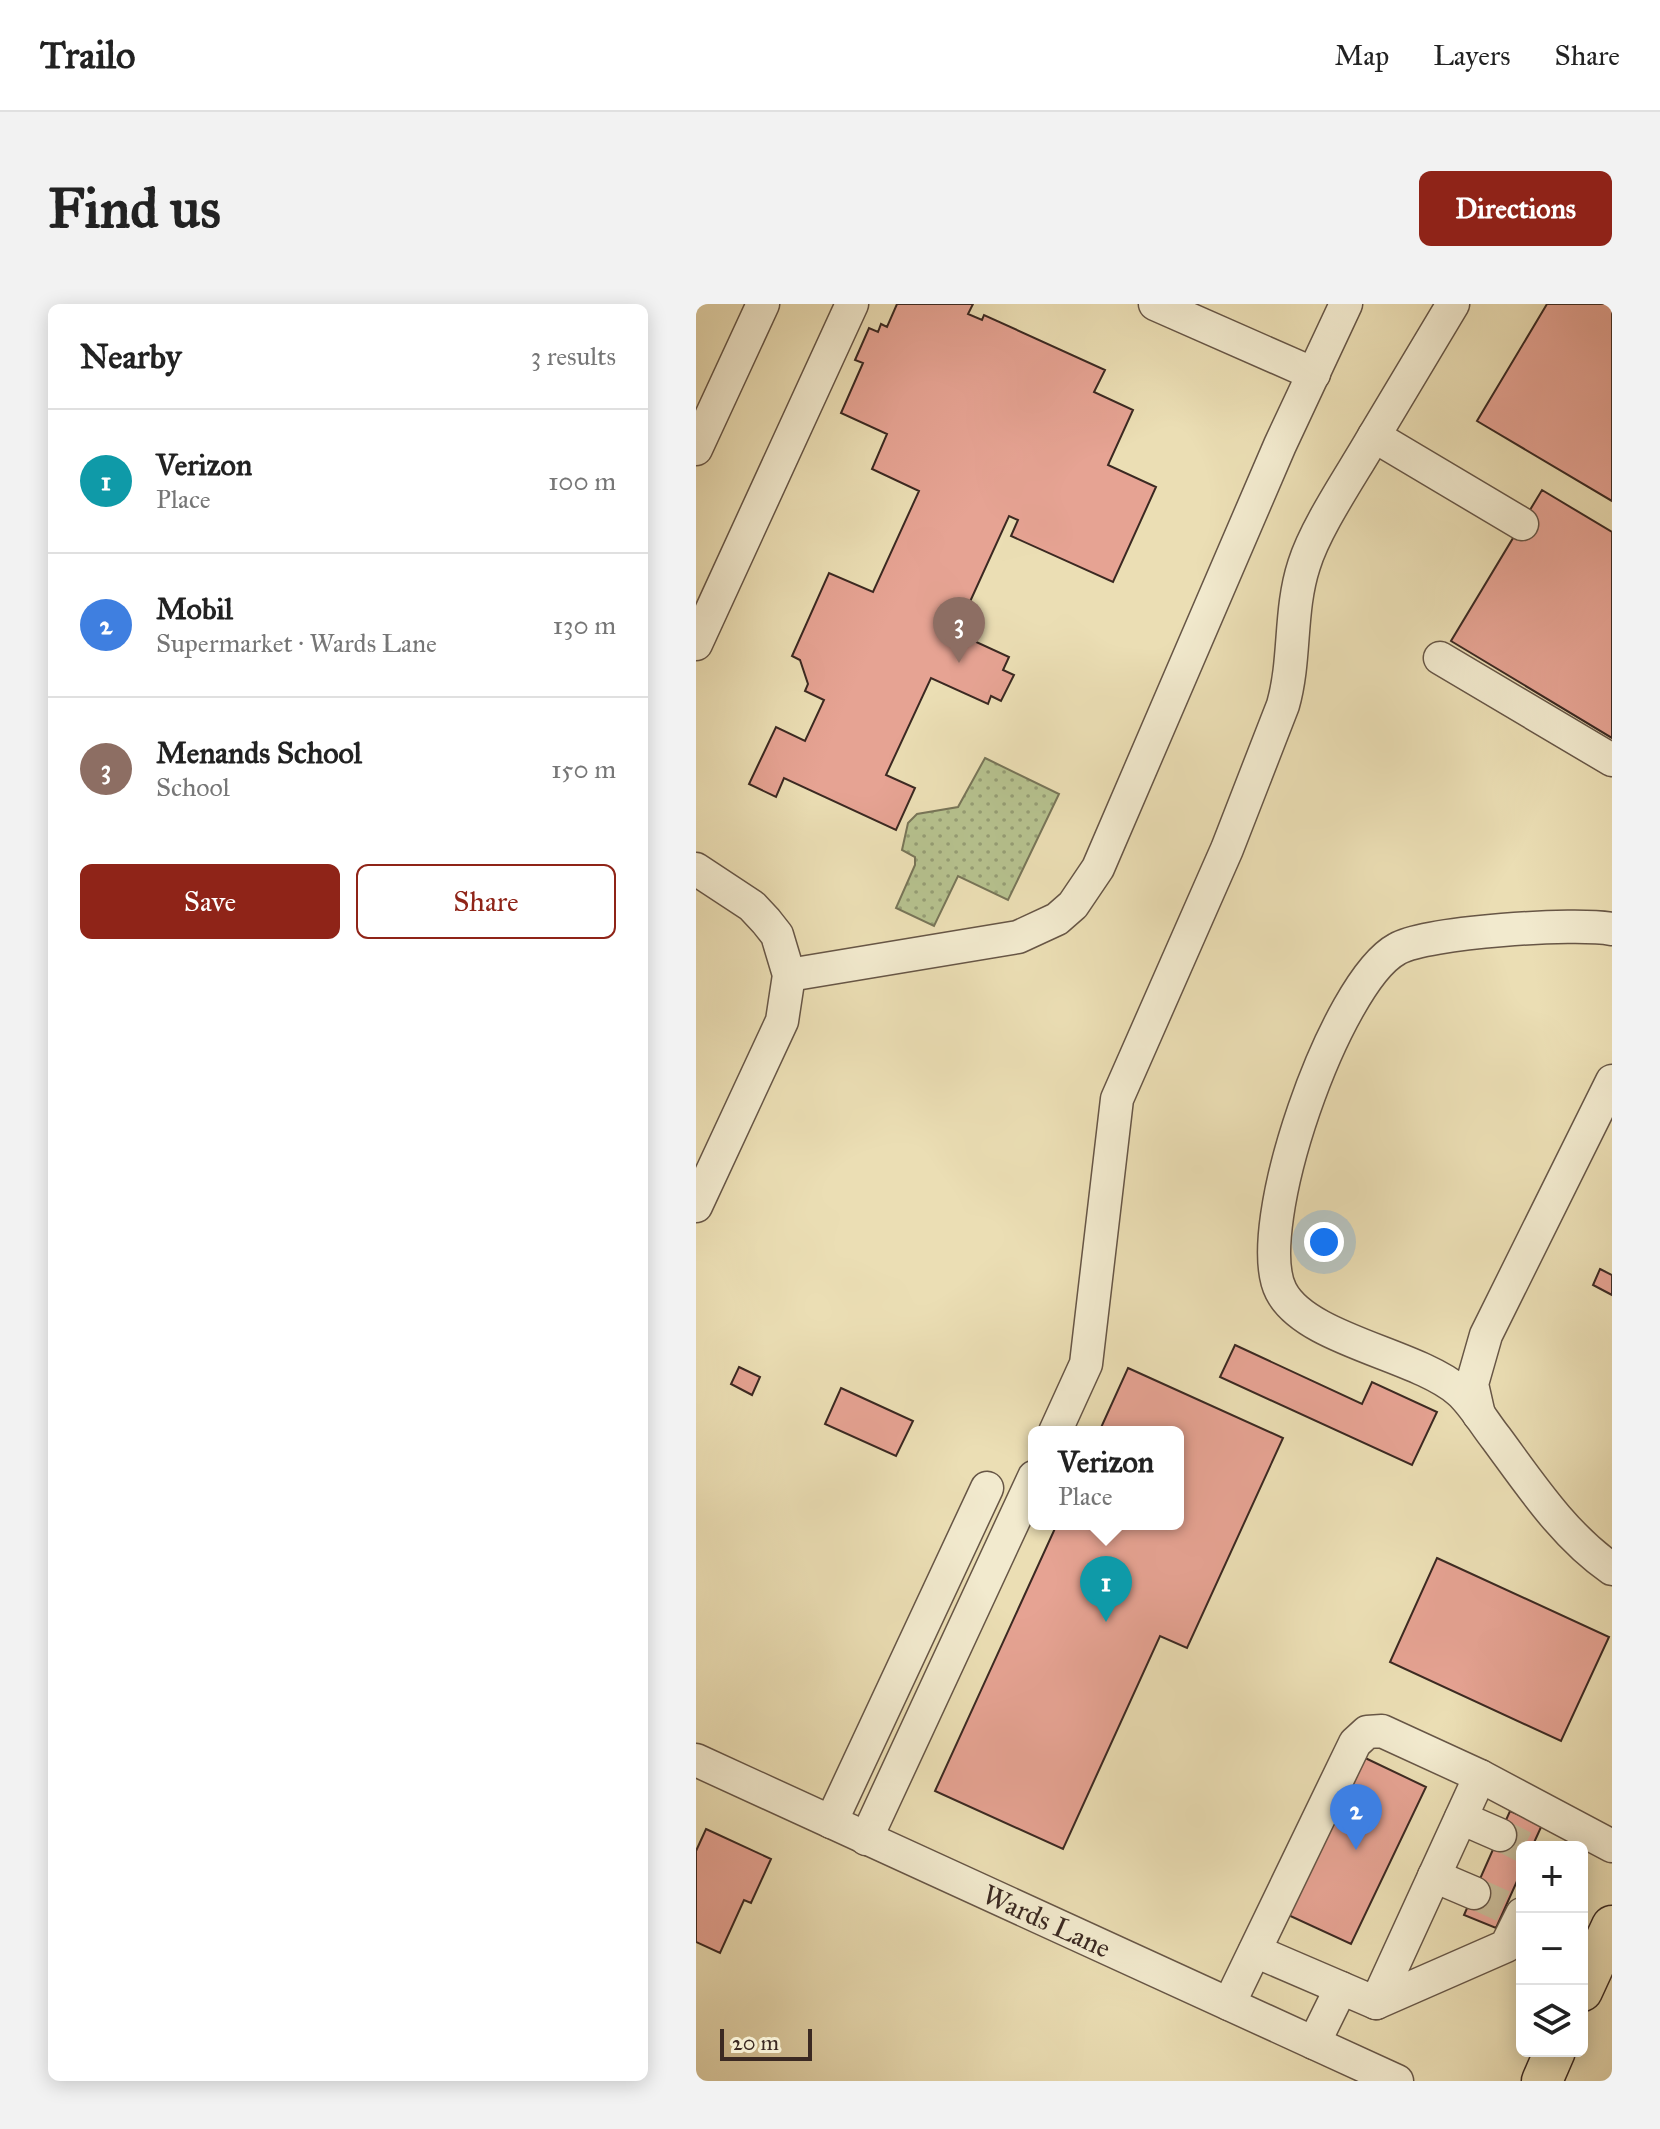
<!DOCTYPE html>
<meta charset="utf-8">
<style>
:root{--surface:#fff;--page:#f2f2f2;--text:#222;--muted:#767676;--line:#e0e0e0;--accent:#8f2418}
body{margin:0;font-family:"IM FELL Great Primer",serif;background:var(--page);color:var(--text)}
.controls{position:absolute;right:24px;bottom:24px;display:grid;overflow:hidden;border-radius:12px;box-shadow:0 4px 20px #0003}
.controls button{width:72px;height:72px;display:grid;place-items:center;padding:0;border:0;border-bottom:2px solid var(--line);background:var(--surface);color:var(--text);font:40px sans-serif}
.scale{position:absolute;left:24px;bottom:20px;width:92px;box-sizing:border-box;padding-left:8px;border:4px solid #3b2922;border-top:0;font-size:22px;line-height:28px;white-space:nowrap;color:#3b2922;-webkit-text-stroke:6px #f2eace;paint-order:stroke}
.you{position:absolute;left:628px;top:938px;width:28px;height:28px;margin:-20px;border:6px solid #fff;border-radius:50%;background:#1a73e8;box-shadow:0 0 0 12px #1a73e833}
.badge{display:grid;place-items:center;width:52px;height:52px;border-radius:50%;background:var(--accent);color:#fff;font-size:26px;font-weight:700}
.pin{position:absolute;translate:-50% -66px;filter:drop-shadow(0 2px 4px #0008)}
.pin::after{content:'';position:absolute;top:42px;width:28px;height:24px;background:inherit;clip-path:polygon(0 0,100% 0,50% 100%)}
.popup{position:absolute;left:332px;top:1122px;width:156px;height:104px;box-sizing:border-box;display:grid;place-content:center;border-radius:12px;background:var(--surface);filter:drop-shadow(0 2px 6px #0005);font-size:26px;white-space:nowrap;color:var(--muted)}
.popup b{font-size:30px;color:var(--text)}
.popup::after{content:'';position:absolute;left:50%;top:100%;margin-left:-16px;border:16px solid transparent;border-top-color:var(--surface)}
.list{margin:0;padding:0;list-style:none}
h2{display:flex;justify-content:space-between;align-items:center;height:104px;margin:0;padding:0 32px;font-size:34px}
h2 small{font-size:26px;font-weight:400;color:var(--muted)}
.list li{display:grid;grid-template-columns:52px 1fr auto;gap:24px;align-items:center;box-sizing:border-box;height:144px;padding:0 32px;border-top:2px solid var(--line)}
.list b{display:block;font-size:30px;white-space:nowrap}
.list p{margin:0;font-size:26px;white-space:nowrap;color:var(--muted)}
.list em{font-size:26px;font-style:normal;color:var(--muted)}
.actions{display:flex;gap:16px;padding:24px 32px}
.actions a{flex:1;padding:18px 0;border:2px solid var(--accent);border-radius:12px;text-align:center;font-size:28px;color:var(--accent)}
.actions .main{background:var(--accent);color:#fff}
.icon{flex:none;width:44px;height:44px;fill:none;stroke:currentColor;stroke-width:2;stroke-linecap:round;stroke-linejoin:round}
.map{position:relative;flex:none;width:916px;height:1777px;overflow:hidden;border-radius:12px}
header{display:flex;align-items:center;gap:48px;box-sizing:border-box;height:112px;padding:0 40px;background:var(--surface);border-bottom:2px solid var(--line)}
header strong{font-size:38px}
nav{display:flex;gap:44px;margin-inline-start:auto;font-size:28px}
.intro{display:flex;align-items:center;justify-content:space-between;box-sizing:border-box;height:192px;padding:0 48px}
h1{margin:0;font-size:56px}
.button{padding:20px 36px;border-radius:12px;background:var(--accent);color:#fff;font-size:28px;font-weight:700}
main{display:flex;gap:48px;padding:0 48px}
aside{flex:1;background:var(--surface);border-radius:12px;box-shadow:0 4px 20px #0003}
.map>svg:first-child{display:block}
.grass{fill:url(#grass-dots);stroke:#787558;stroke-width:2}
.building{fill:#e6a393;stroke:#3b2922;stroke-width:2}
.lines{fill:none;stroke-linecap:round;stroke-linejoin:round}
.minor-tunnel{stroke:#c8ba97;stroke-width:32;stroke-dasharray:32 16;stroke-linecap:butt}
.minor-casing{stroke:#675646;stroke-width:35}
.major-casing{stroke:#3b2922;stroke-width:43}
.minor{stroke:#f2eace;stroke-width:32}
.major{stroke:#ebdeb4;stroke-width:40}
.labels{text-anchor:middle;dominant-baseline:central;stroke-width:6;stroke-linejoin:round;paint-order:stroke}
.street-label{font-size:28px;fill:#3b2922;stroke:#f2eace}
</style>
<header>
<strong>Trailo</strong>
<nav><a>Map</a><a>Layers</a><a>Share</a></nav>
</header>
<div class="intro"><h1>Find us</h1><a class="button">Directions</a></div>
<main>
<aside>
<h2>Nearby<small>3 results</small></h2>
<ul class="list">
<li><span class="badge" style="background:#0f9aa8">1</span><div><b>Verizon</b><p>Place</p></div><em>100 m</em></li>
<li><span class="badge" style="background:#3f7fe0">2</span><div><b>Mobil</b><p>Supermarket · Wards Lane</p></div><em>130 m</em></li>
<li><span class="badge" style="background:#8d6e63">3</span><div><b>Menands School</b><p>School</p></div><em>150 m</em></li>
</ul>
<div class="actions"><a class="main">Save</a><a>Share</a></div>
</aside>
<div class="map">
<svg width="916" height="1777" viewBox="0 0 916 1777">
<defs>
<pattern id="grass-dots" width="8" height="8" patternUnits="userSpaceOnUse" patternTransform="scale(2)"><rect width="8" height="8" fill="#b6c18e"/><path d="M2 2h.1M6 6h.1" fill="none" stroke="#959d74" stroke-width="1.8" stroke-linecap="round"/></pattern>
</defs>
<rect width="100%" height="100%" fill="#ebdeb4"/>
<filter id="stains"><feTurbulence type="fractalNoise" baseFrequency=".0025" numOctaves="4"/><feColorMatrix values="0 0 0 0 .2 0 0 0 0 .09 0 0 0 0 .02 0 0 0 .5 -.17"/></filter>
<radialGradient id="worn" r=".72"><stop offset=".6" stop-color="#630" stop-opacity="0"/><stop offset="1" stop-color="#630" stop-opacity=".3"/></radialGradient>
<path class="grass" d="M 289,454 L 363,490 L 312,596 L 262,572 L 238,622 L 200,604 L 219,561 L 219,553 L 206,546 L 212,519 L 221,510 L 262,503 Z"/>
<path class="building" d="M 201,0 L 277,0 L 272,10 L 286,16 L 288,11 L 409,66 L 398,88 L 437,106 L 412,161 L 460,183 L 417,278 L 315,232 L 322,216 L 313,212 L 267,313 L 285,321 L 278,337 L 313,353 L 307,366 L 318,371 L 305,397 L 295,392 L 292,400 L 235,374 L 190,471 L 219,484 L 200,526 L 88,474 L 80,493 L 53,480 L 80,423 L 109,437 L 128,396 L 109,387 L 112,380 L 104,356 L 96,352 L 133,269 L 177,288 L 223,187 L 176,165 L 191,130 L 145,109 L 167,59 L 159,56 L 173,24 L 182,28 L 185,20 L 191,23 Z
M 851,0 L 916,0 L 916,197 L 781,117 Z
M 846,186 L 916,228 L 916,434 L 755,337 Z
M 904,965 L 916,971 L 916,991 L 897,981 Z
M 539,1041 L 666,1100 L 676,1078 L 741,1108 L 716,1161 L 524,1073 Z
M 43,1063 L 64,1073 L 56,1091 L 35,1080 Z
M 432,1064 L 587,1134 L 491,1344 L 464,1332 L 367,1545 L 239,1487 L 361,1220 L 482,1220 L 482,1128 L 403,1128 Z
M 145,1084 L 217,1117 L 200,1152 L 129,1120 Z
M 741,1254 L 913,1333 L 865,1437 L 694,1358 Z
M 665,1452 L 730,1483 L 655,1640 L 590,1610 Z
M 814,1507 L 846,1521 L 836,1543 L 826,1543 L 826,1566 L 800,1624 L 768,1611 Z
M 10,1525 L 75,1555 L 55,1599 L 48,1596 L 24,1649 L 0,1638 L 0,1547 Z"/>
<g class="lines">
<path class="minor-tunnel" d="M 804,1531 L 828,1543
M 778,1589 L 809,1603"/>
<g class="minor-casing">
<g id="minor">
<path d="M 459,0 L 618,70"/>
<path d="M 757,0 L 678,132 L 826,220"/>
<path d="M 0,145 L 67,0"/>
<path d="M 0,340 L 156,0"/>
<path d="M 744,354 L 916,456"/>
<path d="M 0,565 L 56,602 L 70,617 L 81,631 L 93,671 L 86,717 L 0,902"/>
<path d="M 916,625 C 881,618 730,628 701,645 C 640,678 553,925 585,987 C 610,1036 720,1050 763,1087 C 777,1099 788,1119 800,1134 C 834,1180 868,1232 916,1265"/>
<path d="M 93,671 L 322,633 L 361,615 L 377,601 L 402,564 L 584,141 L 650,0"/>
<path d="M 783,1111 L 776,1080 L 790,1031 L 916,777"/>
<path d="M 359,1128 L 390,1060 L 421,795 L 531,545 L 587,401 C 600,355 593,307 608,261 C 620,222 657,169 678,132"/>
<path id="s1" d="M 0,1456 L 701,1777"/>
<path d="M 765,1514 L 804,1531"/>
<path d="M 135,1518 L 291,1184"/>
<path d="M 170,1535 L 338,1173"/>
<path d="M 738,1572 L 778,1589"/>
<path d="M 559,1647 L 680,1699 L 810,1642 L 826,1610"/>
<path d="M 680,1699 L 784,1472"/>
<path d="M 533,1700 L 659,1439 L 671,1428 L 686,1427 L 784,1472 L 916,1542"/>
<path d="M 618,1739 L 645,1684"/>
</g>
</g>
<g class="major-casing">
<path id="major" d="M 886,1687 L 916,1622
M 846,1777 L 859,1747"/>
</g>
<use href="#minor" class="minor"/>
<use href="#major" class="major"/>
</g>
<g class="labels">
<g class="street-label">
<text stroke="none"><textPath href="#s1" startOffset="386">Wards Lane</textPath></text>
</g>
</g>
<rect width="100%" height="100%" filter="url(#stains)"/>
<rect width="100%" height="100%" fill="url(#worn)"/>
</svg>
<div class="controls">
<button>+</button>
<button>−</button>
<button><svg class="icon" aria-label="layers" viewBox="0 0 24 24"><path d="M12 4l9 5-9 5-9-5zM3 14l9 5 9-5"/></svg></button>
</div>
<div class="scale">20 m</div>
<div class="you"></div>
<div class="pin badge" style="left:410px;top:1318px;background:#0f9aa8">1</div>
<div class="popup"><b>Verizon</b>Place</div>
<div class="pin badge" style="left:660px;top:1546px;background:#3f7fe0">2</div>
<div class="pin badge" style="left:263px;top:359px;background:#8d6e63">3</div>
</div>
</main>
